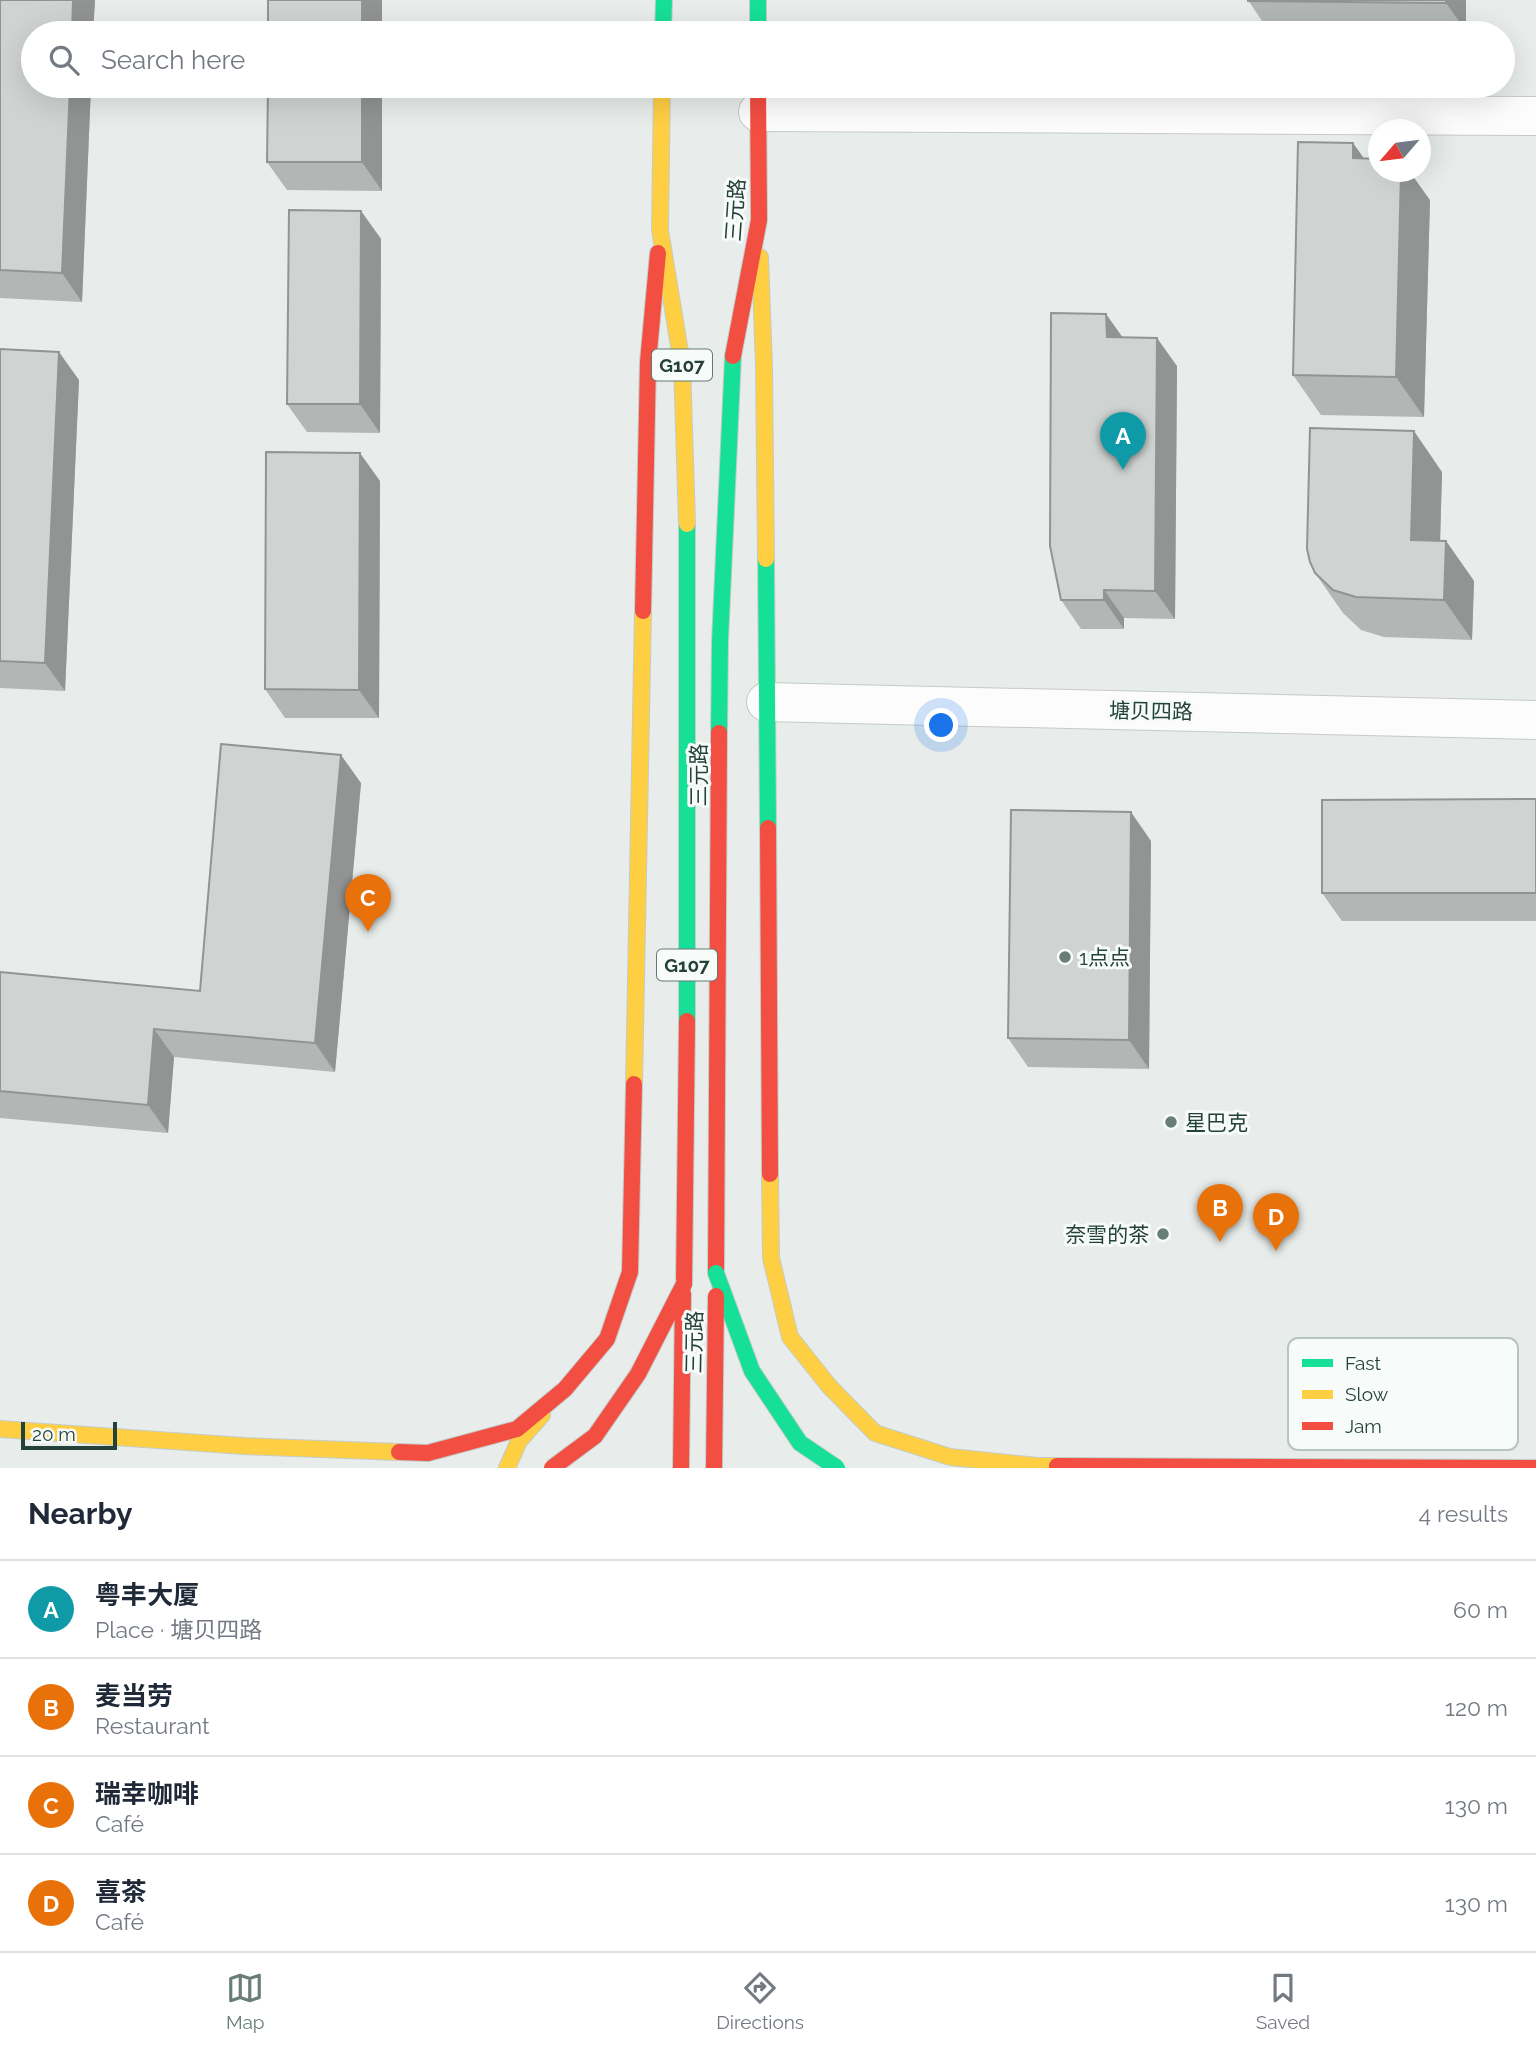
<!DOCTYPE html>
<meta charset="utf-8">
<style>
:root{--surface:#fff;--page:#f2f2f3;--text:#1f2937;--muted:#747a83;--line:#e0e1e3;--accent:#697e78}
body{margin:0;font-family:Raleway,"Noto Sans SC",sans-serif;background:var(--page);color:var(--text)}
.compass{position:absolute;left:1368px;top:119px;width:63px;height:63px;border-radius:50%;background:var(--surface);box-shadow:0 7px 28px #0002;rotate:242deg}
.scale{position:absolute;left:21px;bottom:18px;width:96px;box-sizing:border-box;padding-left:7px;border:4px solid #24423a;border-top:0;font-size:19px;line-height:24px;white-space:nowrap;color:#24423a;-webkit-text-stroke:5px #f7fbf9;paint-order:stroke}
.you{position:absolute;left:942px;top:726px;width:24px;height:24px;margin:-18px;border:5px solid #fff;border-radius:50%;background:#1a73e8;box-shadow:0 0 0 10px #1a73e833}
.badge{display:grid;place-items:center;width:46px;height:46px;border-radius:50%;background:var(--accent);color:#fff;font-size:23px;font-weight:700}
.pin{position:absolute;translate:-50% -58px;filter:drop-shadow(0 2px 4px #0008)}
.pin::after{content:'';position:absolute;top:37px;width:24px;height:21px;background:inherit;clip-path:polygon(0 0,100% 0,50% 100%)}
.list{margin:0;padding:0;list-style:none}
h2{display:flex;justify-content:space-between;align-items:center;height:91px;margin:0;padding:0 28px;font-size:30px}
h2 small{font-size:23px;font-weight:400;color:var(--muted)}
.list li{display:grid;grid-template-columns:46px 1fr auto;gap:21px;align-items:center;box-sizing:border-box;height:98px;padding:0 28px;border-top:2px solid var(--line)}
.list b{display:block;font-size:26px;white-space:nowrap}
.list p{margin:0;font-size:23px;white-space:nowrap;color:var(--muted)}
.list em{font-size:23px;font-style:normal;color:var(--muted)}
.icon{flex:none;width:38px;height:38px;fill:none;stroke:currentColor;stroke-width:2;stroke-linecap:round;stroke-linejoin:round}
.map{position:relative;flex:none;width:1536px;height:1468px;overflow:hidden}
.search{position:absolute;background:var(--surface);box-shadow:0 7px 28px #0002;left:21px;right:21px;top:21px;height:77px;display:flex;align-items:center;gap:18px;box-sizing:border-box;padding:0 24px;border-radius:38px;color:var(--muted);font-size:26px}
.sheet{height:483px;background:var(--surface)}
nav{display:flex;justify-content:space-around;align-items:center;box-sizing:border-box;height:98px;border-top:2px solid var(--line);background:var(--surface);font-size:19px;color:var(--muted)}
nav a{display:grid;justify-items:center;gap:4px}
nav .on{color:var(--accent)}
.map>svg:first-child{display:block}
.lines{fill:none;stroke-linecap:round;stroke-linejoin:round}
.street-casing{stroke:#c5cac8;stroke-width:40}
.fast-casing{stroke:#c3ccc9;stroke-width:18}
.slow-casing{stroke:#c3ccc9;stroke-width:18}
.jam-casing{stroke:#c3ccc9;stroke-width:18}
.street{stroke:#fcfcfc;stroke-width:38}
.fast{stroke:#16e098;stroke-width:16}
.slow{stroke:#ffcf43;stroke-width:16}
.jam{stroke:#f24e42;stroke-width:16}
.fast-bridge-casing{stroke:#c3ccc9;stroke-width:18;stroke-linecap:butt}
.jam-bridge-casing{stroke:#c3ccc9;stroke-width:18;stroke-linecap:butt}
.fast-bridge{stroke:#16e098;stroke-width:16}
.jam-bridge{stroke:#f24e42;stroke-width:16}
.wall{fill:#b2b6b5}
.shaded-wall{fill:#919493}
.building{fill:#cfd4d2;stroke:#919493;stroke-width:2}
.poi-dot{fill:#697e78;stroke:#f7fbf9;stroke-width:2.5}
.labels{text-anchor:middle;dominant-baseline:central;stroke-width:6;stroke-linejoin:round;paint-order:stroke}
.shield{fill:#f7fbf9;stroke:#637a73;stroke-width:2}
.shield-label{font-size:19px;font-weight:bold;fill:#24423a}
.street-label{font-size:21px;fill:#24423a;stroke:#f7fbf9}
.poi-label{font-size:21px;fill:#24423a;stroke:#f7fbf9;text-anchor:start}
.key{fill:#f7fbf9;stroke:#b8c4c0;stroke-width:2}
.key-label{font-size:19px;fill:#24423a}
</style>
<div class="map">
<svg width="1536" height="1468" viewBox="0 0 1536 1468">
<rect width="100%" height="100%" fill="#e8edeb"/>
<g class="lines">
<g class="street-casing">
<path id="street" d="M 758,112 L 1536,116
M 766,702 L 1536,720"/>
</g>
<g class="fast-casing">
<path id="fast" d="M 758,0 L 758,33
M 663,33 L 664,0
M 687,524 L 687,1021
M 766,559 L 768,828
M 719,733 L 720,641 L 733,356"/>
</g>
<g class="slow-casing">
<path id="slow" d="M 662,86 L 660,230 L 682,364 L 687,524
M 760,257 L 764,366 L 766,559
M 634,1084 L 643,611
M 770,1174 L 771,1258 L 790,1337 L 829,1386 L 875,1433 L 950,1457 L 1038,1466 L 1057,1466
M 0,1429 L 244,1446 L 399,1452
M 507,1468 L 519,1441 L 542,1415"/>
</g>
<g class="jam-casing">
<path id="jam" d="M 733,356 L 759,220 L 758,86
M 643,611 L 648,362 L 658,253
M 768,828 L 770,1174
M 716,1273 L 719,733
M 684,1284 L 687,1021
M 399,1452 L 428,1453 L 517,1429 L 565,1389 L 607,1339 L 630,1272 L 634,1084
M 1057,1466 L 1536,1468"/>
</g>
<use href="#street" class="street"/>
<use href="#fast" class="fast"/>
<use href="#slow" class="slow"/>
<use href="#jam" class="jam"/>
<g class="fast-bridge-casing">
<path id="fast-bridge" d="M 716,1273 L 752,1371 L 800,1443 L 837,1468"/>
</g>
<g class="jam-bridge-casing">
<path id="jam-bridge" d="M 552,1468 L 595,1436 L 638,1374 L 684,1284
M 681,1468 L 683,1293
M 714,1468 L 716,1296"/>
</g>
<use href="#fast-bridge" class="fast-bridge"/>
<use href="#jam-bridge" class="jam-bridge"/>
</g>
<path class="wall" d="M 0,0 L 95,0 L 93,33 L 33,86 L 91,86 L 82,302 L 0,298 Z
M 1248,0 L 1466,0 L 1466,31 L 1268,30 Z
M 268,86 L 382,86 L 382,191 L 287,190 L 267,162 Z
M 1353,143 L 1364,159 L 1430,200 L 1424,417 L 1321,415 L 1293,375 Z
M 361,211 L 381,239 L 380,433 L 307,432 L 287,404 Z
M 1123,337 L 1177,366 L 1175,619 L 1124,618 L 1124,629 L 1081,629 L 1061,600 Z
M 0,349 L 79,380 L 65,691 L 0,688 Z
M 1442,472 L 1440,541 L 1446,541 L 1474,581 L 1472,640 L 1384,637 L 1361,630 L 1343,613 L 1315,573 Z
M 380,481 L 379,718 L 285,718 L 265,689 Z
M 361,783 L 335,1072 L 174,1057 L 168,1133 L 0,1118 L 0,972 L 200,991 Z
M 1536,799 L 1536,921 L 1342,921 L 1322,893 Z
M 1151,841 L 1149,1069 L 1028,1067 L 1008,1038 Z"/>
<path class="shaded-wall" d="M 73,0 L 95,0 L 93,33 L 72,33 Z
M 362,0 L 382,0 L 382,33 L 362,33 Z
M 1446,0 L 1466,0 L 1466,31 L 1446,3 Z
M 70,86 L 91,86 L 82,302 L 62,273 Z
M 362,86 L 382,86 L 382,191 L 362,162 Z
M 1353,143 L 1382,184 L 1353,158 Z
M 1401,172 L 1410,172 L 1430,200 L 1424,417 L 1396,377 Z
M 361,211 L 381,239 L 380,433 L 360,404 Z
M 1106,314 L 1126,342 L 1107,337 Z
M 1157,338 L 1177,366 L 1175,619 L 1155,591 Z
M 59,352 L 79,380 L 65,691 L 45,663 Z
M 1414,431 L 1442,472 L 1439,580 L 1411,540 Z
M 360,453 L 380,481 L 379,718 L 359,690 Z
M 1446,541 L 1474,581 L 1472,640 L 1444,600 Z
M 1104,590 L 1124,618 L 1124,629 L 1104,600 Z
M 341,755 L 361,783 L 335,1072 L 315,1043 Z
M 1131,812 L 1151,841 L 1149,1069 L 1129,1040 Z
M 154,1029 L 174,1057 L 168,1133 L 148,1105 Z"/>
<path class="building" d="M 0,0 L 73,0 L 72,33 L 33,33 L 33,86 L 70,86 L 62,273 L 0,270 Z
M 268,0 L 362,0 L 362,33 L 268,33 Z
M 1248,0 L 1446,0 L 1446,3 L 1248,1 Z
M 268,86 L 362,86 L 362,162 L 267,162 Z
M 1298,142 L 1353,143 L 1353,158 L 1378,159 L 1378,172 L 1401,172 L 1396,377 L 1293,375 Z
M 289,210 L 361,211 L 360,404 L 287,404 Z
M 1051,313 L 1106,314 L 1107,337 L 1157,338 L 1155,591 L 1104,590 L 1104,600 L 1061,600 L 1050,546 Z
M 0,349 L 59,352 L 45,663 L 0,661 Z
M 1310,428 L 1414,431 L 1411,540 L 1446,541 L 1444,600 L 1356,597 L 1333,590 L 1315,573 L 1310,562 L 1307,549 Z
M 266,452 L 360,453 L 359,690 L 265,689 Z
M 221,744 L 341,755 L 315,1043 L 154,1029 L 148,1105 L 0,1091 L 0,972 L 200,991 Z
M 1536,799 L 1536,893 L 1322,893 L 1322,800 Z
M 1011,810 L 1131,812 L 1129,1040 L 1008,1038 Z"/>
<g class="poi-dot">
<circle cx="1065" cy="957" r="7"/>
<circle cx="1171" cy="1122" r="7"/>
<circle cx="1163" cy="1234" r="7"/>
</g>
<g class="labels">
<g class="shield">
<rect x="652" y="349.5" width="60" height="31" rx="5"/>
<rect x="657" y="949.5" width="60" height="31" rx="5"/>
</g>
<g class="shield-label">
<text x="682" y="365">G107</text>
<text x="687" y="965">G107</text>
</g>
<g class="street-label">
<text transform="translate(735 210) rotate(-86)">三元路</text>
<text transform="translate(1151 711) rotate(1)">塘贝四路</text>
<text transform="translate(698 775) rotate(-90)">三元路</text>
<text transform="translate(694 1342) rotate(-89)">三元路</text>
</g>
<g class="poi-label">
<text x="1079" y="957">1点点</text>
<text x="1185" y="1122">星巴克</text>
<text x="1149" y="1234" text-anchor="end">奈雪的茶</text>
</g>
</g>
<rect x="1288" y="1338" width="230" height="112" rx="10" class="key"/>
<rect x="1302" y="1359" width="31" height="8" fill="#16e098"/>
<rect x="1302" y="1390" width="31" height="9" fill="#ffcf43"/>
<rect x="1302" y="1422" width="31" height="8" fill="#f24e42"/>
<g class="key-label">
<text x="1345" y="1370">Fast</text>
<text x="1345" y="1401">Slow</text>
<text x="1345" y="1433">Jam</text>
</g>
</svg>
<svg class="compass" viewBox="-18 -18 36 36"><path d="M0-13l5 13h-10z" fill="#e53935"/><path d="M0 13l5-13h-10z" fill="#747a83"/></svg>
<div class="scale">20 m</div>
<div class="you"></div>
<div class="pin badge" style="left:1123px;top:470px;background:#0f9aa8">A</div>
<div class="pin badge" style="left:1220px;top:1242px;background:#e8710a">B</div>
<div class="pin badge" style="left:368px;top:932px;background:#e8710a">C</div>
<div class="pin badge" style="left:1276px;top:1251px;background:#e8710a">D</div>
<div class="search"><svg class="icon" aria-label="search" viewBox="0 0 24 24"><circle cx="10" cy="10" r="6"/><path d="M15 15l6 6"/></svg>Search here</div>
</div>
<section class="sheet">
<h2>Nearby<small>4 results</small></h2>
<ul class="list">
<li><span class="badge" style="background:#0f9aa8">A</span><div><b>粤丰大厦</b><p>Place · 塘贝四路</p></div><em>60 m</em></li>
<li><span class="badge" style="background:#e8710a">B</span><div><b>麦当劳</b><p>Restaurant</p></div><em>120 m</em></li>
<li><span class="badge" style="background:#e8710a">C</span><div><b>瑞幸咖啡</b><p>Café</p></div><em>130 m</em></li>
<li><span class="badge" style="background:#e8710a">D</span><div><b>喜茶</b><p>Café</p></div><em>130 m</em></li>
</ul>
</section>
<nav>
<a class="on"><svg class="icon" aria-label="map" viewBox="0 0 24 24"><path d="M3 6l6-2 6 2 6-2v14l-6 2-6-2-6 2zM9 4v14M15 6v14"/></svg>Map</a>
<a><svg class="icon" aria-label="directions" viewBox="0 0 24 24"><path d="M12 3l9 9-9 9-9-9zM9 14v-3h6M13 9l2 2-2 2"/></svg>Directions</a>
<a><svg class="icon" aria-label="saved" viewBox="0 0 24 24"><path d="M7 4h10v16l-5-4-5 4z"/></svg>Saved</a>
</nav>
